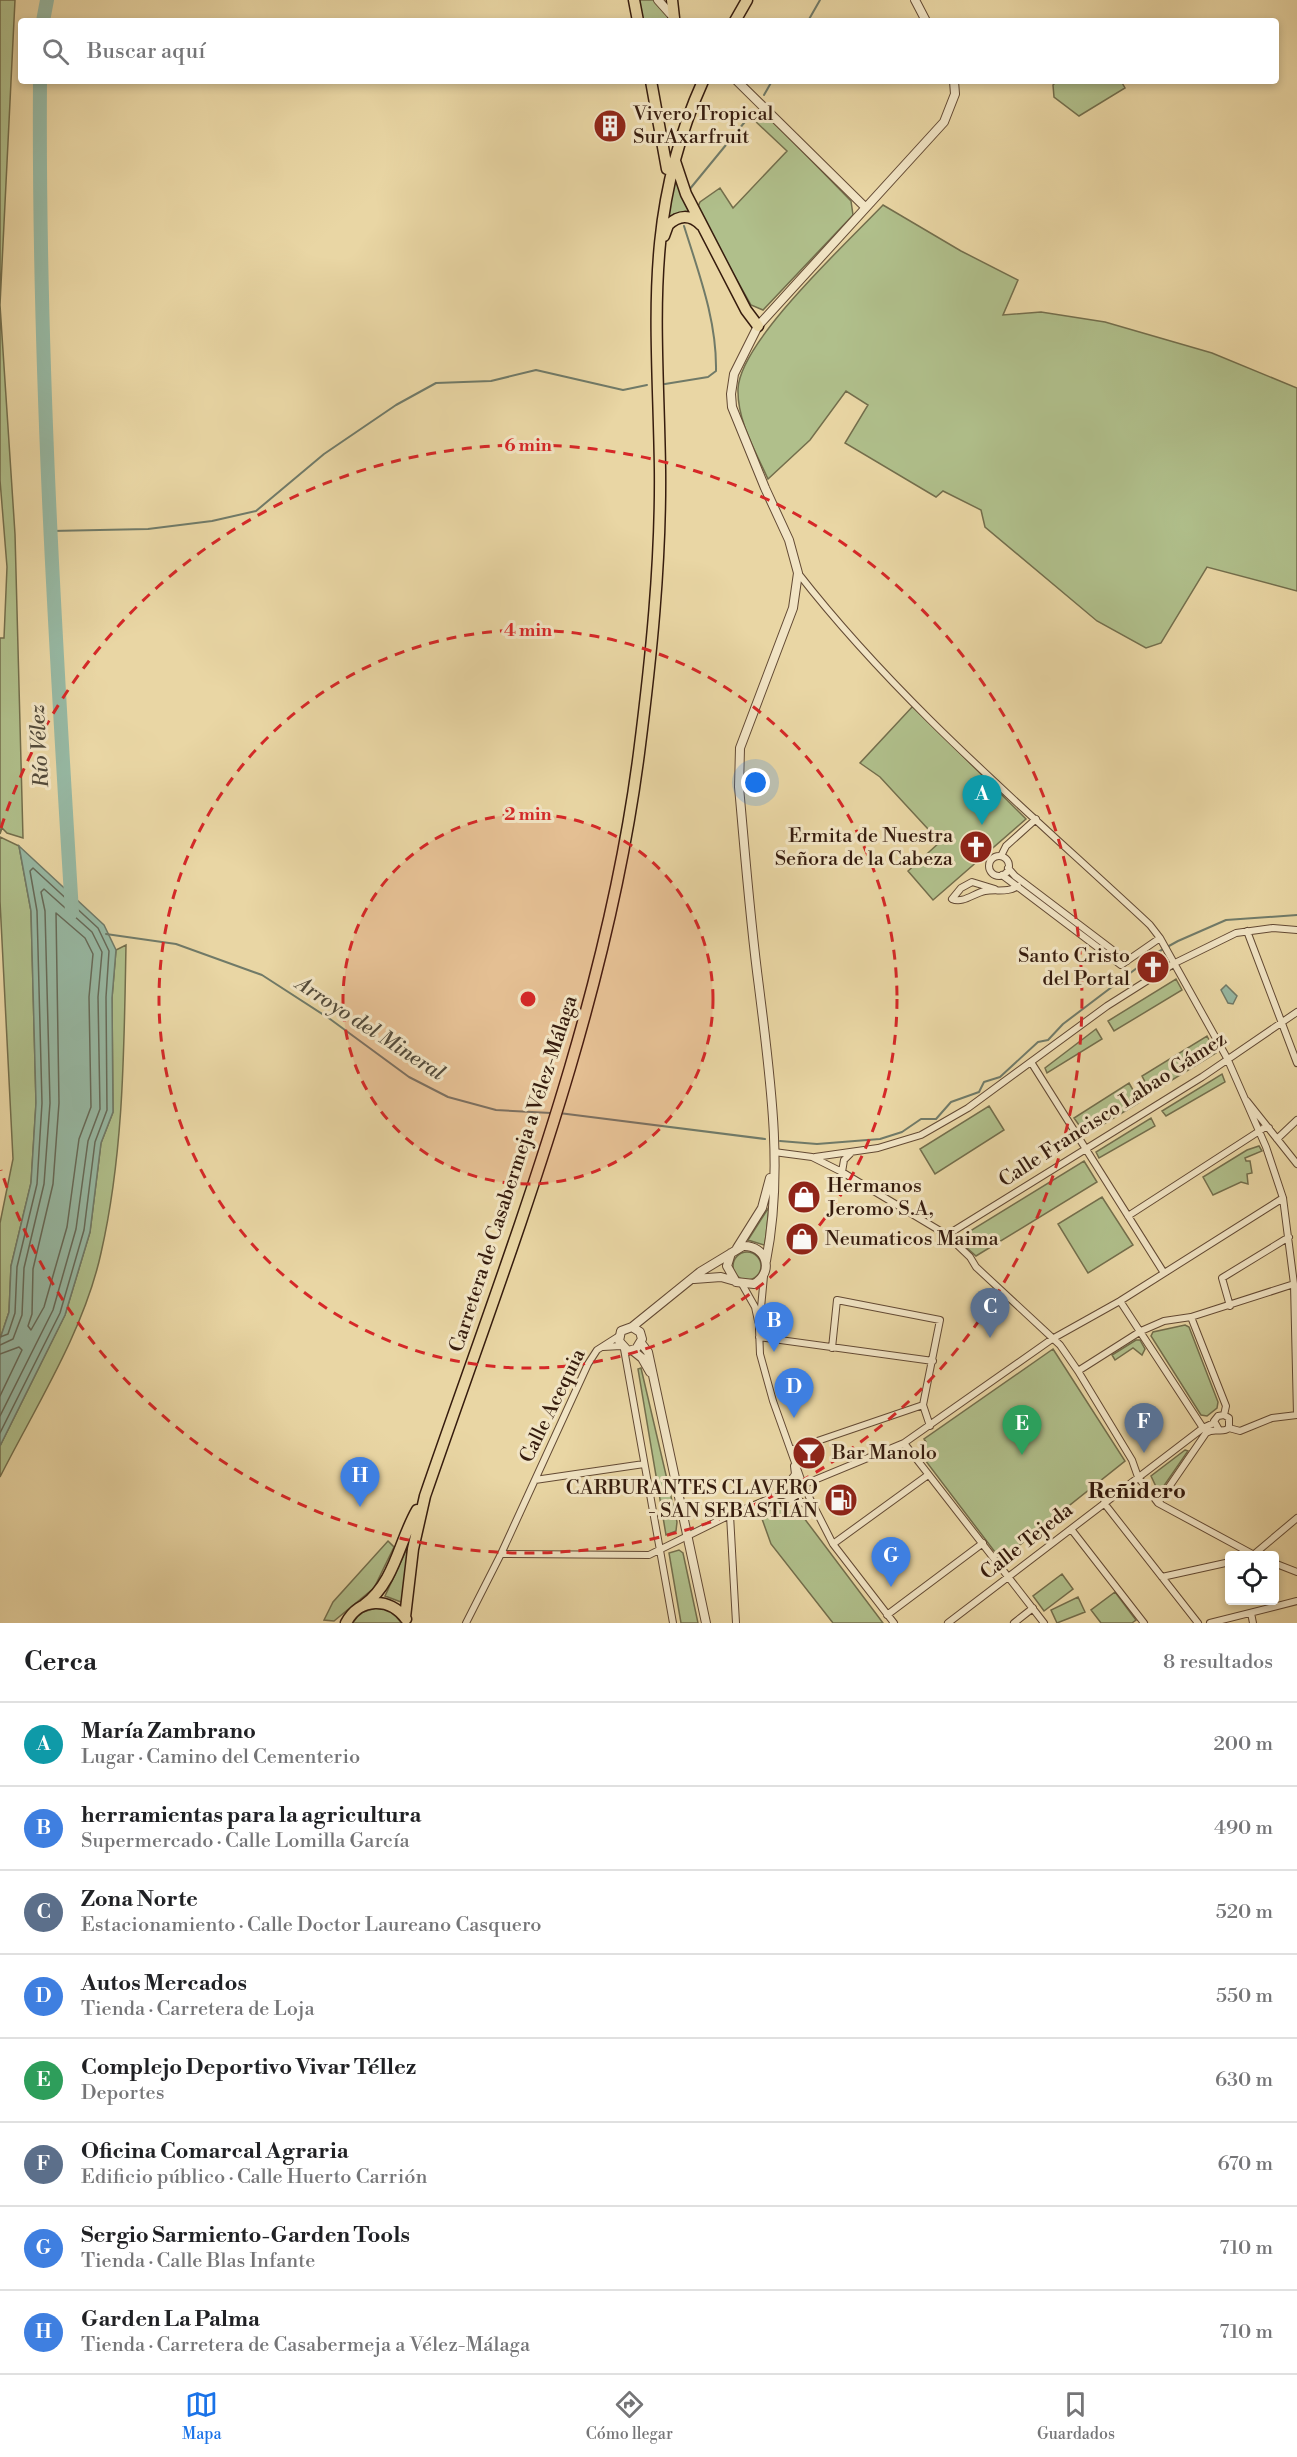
<!DOCTYPE html>
<html lang="es">
<meta charset="utf-8">
<style>
:root{--surface:#fff;--page:#f2f2f2;--text:#202124;--muted:#757577;--line:#e0e0e0;--accent:#1a73e8}
body{margin:0;font-family:"Libre Bodoni",serif;background:var(--page);color:var(--text)}
.controls{position:absolute;right:18px;bottom:18px;display:grid;overflow:hidden;border-radius:6px;box-shadow:0 3px 9px #0003}
.controls button{width:54px;height:54px;display:grid;place-items:center;padding:0;border:0;border-bottom:2px solid var(--line);background:var(--surface);color:var(--text);font:30px sans-serif}
.you{position:absolute;left:756px;top:783px;width:21px;height:21px;margin:-15px;border:4px solid #fff;border-radius:50%;background:#1a73e8;box-shadow:0 0 0 9px #1a73e833}
.badge{display:grid;place-items:center;width:39px;height:39px;border-radius:50%;background:var(--accent);color:#fff;font-size:20px;font-weight:700}
.pin{position:absolute;translate:-50% -50px;filter:drop-shadow(0 2px 3px #0008)}
.pin::after{content:'';position:absolute;top:32px;width:21px;height:18px;background:inherit;clip-path:polygon(0 0,100% 0,50% 100%)}
.list{margin:0;padding:0;list-style:none}
h2{display:flex;justify-content:space-between;align-items:center;height:78px;margin:0;padding:0 24px;font-size:26px}
h2 small{font-size:20px;font-weight:400;color:var(--muted)}
.list li{display:grid;grid-template-columns:39px 1fr auto;gap:18px;align-items:center;box-sizing:border-box;height:84px;padding:0 24px;border-top:2px solid var(--line)}
.list b{display:block;font-size:22px;white-space:nowrap}
.list p{margin:0;font-size:20px;white-space:nowrap;color:var(--muted)}
.list em{font-size:20px;font-style:normal;color:var(--muted)}
.icon{flex:none;width:33px;height:33px;fill:none;stroke:currentColor;stroke-width:2;stroke-linecap:round;stroke-linejoin:round}
.map{position:relative;flex:none;width:1297px;height:1623px;overflow:hidden}
.search{position:absolute;background:var(--surface);box-shadow:0 3px 9px #0003;left:18px;right:18px;top:18px;height:66px;display:flex;align-items:center;gap:15px;box-sizing:border-box;padding:0 21px;border-radius:6px;color:var(--muted);font-size:22px}
.sheet{height:750px;background:var(--surface)}
nav{display:flex;justify-content:space-around;align-items:center;box-sizing:border-box;height:84px;border-top:2px solid var(--line);background:var(--surface);font-size:16px;color:var(--muted)}
nav a{display:grid;justify-items:center;gap:3px}
nav .on{color:var(--accent)}
.map>svg:first-child{display:block}
.green{fill:#b0bf8b;stroke:#736e4c;stroke-width:1.5}
.water{fill:#97b9a4;stroke:#707a68;stroke-width:1.5}
.lines{fill:none;stroke-linecap:round;stroke-linejoin:round}
.shore{stroke:#666a59;stroke-width:1.5}
.stream{stroke:#707a68;stroke-width:2}
.river{stroke:#97b9a4;stroke-width:14}
.minor-casing{stroke:#634a34;stroke-width:8}
.tertiary-casing{stroke:#634a34;stroke-width:10}
.primary-casing{stroke:#361c0e;stroke-width:13}
.minor{stroke:#f1e4c4;stroke-width:6}
.tertiary{stroke:#f1e4c4;stroke-width:8}
.primary{stroke:#e9d6a4;stroke-width:10}
.ring{fill:none;stroke:#d62828;stroke-width:3;stroke-dasharray:10 8}
.labels{text-anchor:middle;dominant-baseline:central;stroke-width:6;stroke-linejoin:round;paint-order:stroke}
.poi-label{font-size:20px;fill:#361c0e;stroke:#f1e4c4;text-anchor:start}
.street-label{font-size:20px;fill:#361c0e;stroke:#f1e4c4}
.water-label{font-size:21px;font-style:italic;fill:#534b3b;stroke:#f1e4c4}
.quarter-label{font-size:22px;font-weight:bold;fill:#361c0e;stroke:#f1e4c4}
.centre{fill:#d62828;stroke:#f1e4c4;stroke-width:3}
.ring-label{font-size:18px;text-anchor:middle;font-weight:bold;fill:#d62828;stroke:#f1e4c4;stroke-width:6;stroke-linejoin:round;paint-order:stroke}
</style>
<div class="map">
<svg width="1297" height="1623" viewBox="0 0 1297 1623">
<rect width="100%" height="100%" fill="#e9d6a4"/>
<filter id="stains"><feTurbulence type="fractalNoise" baseFrequency=".00333" numOctaves="4"/><feColorMatrix values="0 0 0 0 .2 0 0 0 0 .09 0 0 0 0 .02 0 0 0 .5 -.17"/></filter>
<radialGradient id="worn" r=".72"><stop offset=".6" stop-color="#630" stop-opacity="0"/><stop offset="1" stop-color="#630" stop-opacity=".3"/></radialGradient>
<path class="green" d="M 0,0 L 15,0 L 0,305 L 15,534 L 23,838 L 7,833 L 2,828 L 0,834 L 0,638 L 4,638 L 7,567 L 0,480 Z
M 637,0 L 654,0 L 673,21 L 642,21 Z
M 1057,81 L 1121,81 L 1125,88 L 1079,116 L 1054,97 L 1053,85 Z
M 762,110 L 851,201 L 853,215 L 763,310 L 751,305 L 697,209 L 700,202 L 720,188 L 733,208 L 787,151 L 755,121 Z
M 674,173 L 693,213 L 674,214 L 666,219 Z
M 883,205 L 961,251 L 1018,280 L 1003,315 L 1041,312 L 1105,322 L 1212,353 L 1297,388 L 1297,591 L 1207,567 L 1161,643 L 1146,648 L 1097,621 L 985,527 L 981,510 L 943,491 L 936,497 L 845,443 L 868,405 L 846,391 L 810,440 L 768,479 C 756,452 737,421 738,389 C 740,341 848,242 883,205 Z
M 913,706 L 1026,819 L 933,900 L 908,871 L 940,842 L 880,777 L 860,763 Z
M 0,837 L 19,846 L 31,911 L 36,1103 L 31,1183 L 11,1266 L 9,1312 L 0,1339 L 0,1223 L 13,1159 L 0,901 Z
M 126,945 C 124,1048 124,1152 101,1253 C 84,1331 36,1406 0,1477 L 0,1446 L 65,1315 L 90,1232 L 101,1143 L 113,1112 L 112,998 L 116,950 Z
M 1176,979 L 1182,990 L 1114,1031 L 1108,1021 Z
M 1096,1029 L 1102,1039 L 1047,1073 L 1045,1068 Z
M 1207,1036 L 1216,1053 L 1151,1093 L 1142,1076 Z
M 1222,1074 L 1225,1082 L 1166,1116 L 1162,1111 Z
M 1129,1083 L 1140,1102 L 1086,1135 L 1074,1118 Z
M 989,1106 L 1004,1130 L 935,1174 L 920,1149 Z
M 1151,1118 L 1155,1126 L 1099,1158 L 1096,1152 Z
M 1259,1146 L 1262,1151 L 1245,1158 L 1246,1161 L 1250,1161 L 1252,1173 L 1247,1174 L 1248,1184 L 1241,1182 L 1213,1195 L 1203,1177 L 1247,1150 Z
M 1084,1161 L 1097,1182 L 976,1256 L 957,1239 Z
M 1102,1197 L 1133,1245 L 1088,1273 L 1058,1224 Z
M 769,1207 L 765,1244 L 764,1245 L 748,1240 Z
M733 1266a14 14 0 1 1 28 0a14 14 0 1 1-28 0Z
M 1185,1325 L 1189,1327 L 1218,1402 L 1217,1408 L 1207,1416 L 1201,1415 L 1151,1336 L 1153,1332 Z
M 1136,1340 L 1140,1340 L 1145,1349 L 1142,1355 L 1133,1348 L 1115,1360 L 1112,1355 Z
M 1053,1349 L 1125,1461 L 1001,1560 L 922,1456 L 921,1447 L 926,1442 L 924,1439 Z
M 641,1368 L 677,1522 L 676,1531 L 666,1535 L 638,1369 Z
M 1185,1450 L 1188,1451 L 1159,1493 L 1151,1476 Z
M 778,1505 L 804,1518 L 883,1623 L 833,1623 L 771,1544 L 761,1516 Z
M 388,1541 L 394,1547 L 374,1588 L 334,1621 L 324,1620 L 333,1602 Z
M 410,1542 L 402,1600 L 401,1602 L 385,1596 Z
M 679,1550 L 683,1553 L 698,1623 L 681,1623 L 669,1553 Z
M 1062,1574 L 1073,1589 L 1044,1611 L 1033,1596 Z
M 1115,1592 L 1136,1620 L 1132,1623 L 1101,1623 L 1091,1610 Z
M 1078,1597 L 1085,1612 L 1057,1623 L 1051,1610 Z
M 379,1607 L 390,1610 L 402,1623 L 352,1623 L 360,1613 Z"/>
<path class="water" d="M 19,846 L 104,925 L 116,950 L 112,998 L 113,1112 L 101,1143 L 90,1232 L 65,1315 L 0,1446 L 0,1339 L 9,1312 L 11,1266 L 31,1183 L 36,1103 L 31,911 Z
M 1226,985 L 1237,996 L 1233,1004 L 1228,1003 L 1221,990 Z"/>
<g class="lines">
<path class="shore" d="M 56,913 L 85,938 L 93,954 L 89,997 L 91,1107 L 79,1139 L 67,1227 L 44,1307 L 31,1330 L 28,1326 L 32,1314 L 33,1269 L 53,1184 L 59,1103 Z
M 0,1337 L 8,1334 L 15,1313 L 17,1267 L 37,1184 L 42,1103 L 37,911 L 30,871 L 33,868 L 98,928 L 109,951 L 106,997 L 107,1110 L 95,1142 L 84,1230 L 60,1313 L 0,1433
M 0,1345 L 13,1339 L 22,1315 L 24,1268 L 44,1184 L 50,1103 L 45,911 L 41,892 L 44,889 L 92,932 L 102,952 L 98,997 L 100,1109 L 88,1141 L 76,1229 L 53,1310 L 0,1416
M 0,1354 L 19,1347 L 22,1350 L 0,1396"/>
<path class="stream" d="M 808,21 L 820,0
M 764,95 L 772,81
M 689,190 L 753,112
M 665,384 L 708,377 L 716,371 C 717,321 699,274 684,226
M 51,531 L 148,529 L 212,521 L 256,511 L 324,454 L 396,405 L 436,383 L 491,381 L 536,370 L 623,390 L 647,385
M 106,934 L 176,944 L 262,975 L 330,1019 L 409,1077 L 448,1097 L 496,1110 L 551,1113
M 559,1113 L 765,1139
M 780,1141 L 817,1144 L 880,1139 L 902,1132 L 921,1119 L 936,1119 L 951,1102 L 979,1092 L 984,1082 L 1000,1077 L 1038,1042 L 1048,1040 L 1063,1024 L 1158,952 L 1178,941 L 1226,920 L 1297,915"/>
<path class="river" d="M 43,21 L 47,0
M 40,81 C 38,358 55,635 72,912"/>
<g class="minor-casing">
<path id="minor" d="M 798,573 C 900,704 1029,812 1150,925 L 1160,938 L 1227,1058 L 1266,1147 L 1283,1198 L 1294,1284 L 1297,1415
M 1001,856 L 1006,846 L 1036,819
M989 866a10 10 0 1 1 20 0a10 10 0 1 1-20 0Z
M 1008,868 L 1015,876 L 1127,961
M 1002,875 L 1121,965 L 1160,938
M 995,889 L 972,882 L 961,888 L 952,899 C 963,904 974,893 985,891 C 997,889 1008,893 1018,886
M 1247,931 L 1297,1063
M 1031,1062 L 1164,1273
M 1247,1101 L 1297,1164
M 1277,1139 L 1297,1120
M 774,1152 L 812,1157 L 842,1172 L 947,1235 L 970,1257 L 976,1267 L 1060,1345 L 1078,1371 L 1132,1460 L 1138,1477 L 1158,1503 L 1256,1556
M 815,1157 L 878,1148 L 921,1135 L 968,1108 L 1107,1006 L 1175,963 L 1236,933 L 1273,928 L 1297,930
M 842,1172 L 844,1160 L 850,1154
M 1128,1216 L 1264,1128 L 1269,1128
M 947,1235 L 1202,1077 L 1297,1012
M 764,1276 L 759,1329 L 760,1354 L 773,1401 L 803,1485 L 833,1544 L 894,1623
M 742,1284 L 755,1307 L 758,1321
M 1120,1301 L 1203,1428
M 1230,1306 L 1222,1278 L 1289,1237
M 1191,1317 L 1226,1406 L 1224,1415
M 759,1337 L 933,1361
M 603,1347 L 621,1346
M 832,1348 L 837,1300 L 940,1320 L 923,1405
M 624,1349 L 673,1623
M 1078,1371 L 1141,1331 L 1164,1321 L 1191,1317 L 1294,1284
M 1229,1428 L 1240,1431 L 1272,1418 L 1297,1415
M 904,1443 L 1044,1623
M 791,1450 L 923,1405 L 930,1426
M 535,1480 L 644,1464
M 783,1491 L 795,1474 L 794,1466
M 781,1494 L 800,1501 L 815,1511
M 1104,1503 L 1198,1623
M 1158,1503 L 1206,1433 C 1214,1427 1222,1434 1229,1428 L 1229,1418 L 1224,1415 L 1218,1416 L 1214,1421 L 1219,1430
M 730,1515 L 736,1623
M 1071,1529 L 1144,1623
M 833,1544 L 928,1475
M 501,1554 L 649,1555 L 730,1515 L 904,1443 L 1052,1339 L 1120,1301 L 1283,1198
M 1252,1556 L 1297,1518
M 1274,1563 L 1297,1572
M 1162,1577 L 1230,1562
M 1251,1613 L 1253,1623
M 887,1615 L 983,1543
M 466,1623 L 501,1554 L 588,1364 L 597,1350 L 619,1336
M 948,1623 L 1203,1428 L 1214,1423
M 1014,1623 L 1033,1608
M 1210,1623 L 1297,1601"/>
</g>
<g class="tertiary-casing">
<path id="tertiary" d="M 658,0 L 675,19
M 915,0 L 926,21
M 737,81 L 865,207
M 737,1248 L 762,1208 L 770,1178
M 766,1261 C 784,1172 770,1076 759,987 C 750,920 745,853 739,787 L 740,748 L 793,608 L 798,573 L 789,540 L 765,488 L 732,407 L 731,394 L 734,374 L 758,326 L 944,122 L 955,94 L 954,81
M 694,1279 L 721,1277 L 735,1281
M 632,1327 L 640,1332 L 642,1339 L 636,1349 L 628,1351 L 619,1341 L 621,1331 L 632,1327 L 700,1272 L 743,1246 C 766,1245 775,1272 754,1284 L 736,1282 L 727,1266 L 731,1253
M 641,1343 L 648,1352 L 706,1623
M 632,1350 L 642,1358 L 650,1372"/>
</g>
<g class="primary-casing">
<path id="primary" d="M 634,0 L 638,21
M 672,0 L 674,18
M 735,21 L 747,0
M 651,81 L 667,169
M 675,161 L 686,194 L 746,310 L 758,326
M 664,236 L 668,225 C 679,215 690,214 701,225
M 364,1605 C 395,1582 399,1541 417,1510
M 405,1617 L 413,1549 L 425,1496 C 509,1252 606,1010 639,753 C 651,659 661,563 660,469 C 658,326 642,216 703,81
M 346,1623 C 359,1597 390,1597 406,1619"/>
</g>
<use href="#minor" class="minor"/>
<use href="#tertiary" class="tertiary"/>
<use href="#primary" class="primary"/>
</g>
<circle cx="528" cy="999" r="185" fill="#d62828" fill-opacity=".12"/>
<g class="ring">
<circle cx="528" cy="999" r="185"/>
<circle cx="528" cy="999" r="369"/>
<path d="M1 828A554 554 0 1 1 1 1170"/>
</g>
<defs>
<g id="building-disc" transform="scale(1.725)"><circle r="9.5" fill="#8f2418" stroke="#f1e4c4"/><path d="M-4-6H4V6H1V3H-1V6H-4ZM-2.5-4.3h1.7v1.8h-1.7ZM.8-4.3h1.7v1.8H.8ZM-2.5-1h1.7V.8h-1.7ZM.8-1h1.7V.8H.8Z" fill="#fff"/></g>
<g id="church-disc" transform="scale(1.725)"><circle r="9.5" fill="#8f2418" stroke="#f1e4c4"/><path d="M-1.2-6h2.4v3.5h3.3v2.4h-3.3V6h-2.4V-.1h-3.3v-2.4h3.3Z" fill="#fff"/></g>
<g id="shop-disc" transform="scale(1.725)"><circle r="9.5" fill="#8f2418" stroke="#f1e4c4"/><path d="M-5-2.5h2.3a2.7 3.5 0 0 1 5.4 0H5L5.5 6h-11ZM-1.5-2.5h3a1.5 2.3 0 0 0-3 0Z" fill="#fff"/></g>
<g id="bar-disc" transform="scale(1.725)"><circle r="9.5" fill="#8f2418" stroke="#f1e4c4"/><path d="M-6-5H6L.8 .8V4.5H3.5V6h-7V4.5H-.8V.8Z" fill="#fff"/></g>
<g id="fuel-disc" transform="scale(1.725)"><circle r="9.5" fill="#8f2418" stroke="#f1e4c4"/><path d="M-5.5-6h7V0h2V4h1.3V-2.5L3-4.5l.8-.8L6-3V5H2.5V1h-1V6h-7ZM-4.2-4.7v3.2H.2V-4.7Z" fill="#fff"/></g>
</defs>
<g fill-rule="evenodd">
<use href="#building-disc" x="610" y="126"/>
<use href="#church-disc" x="976" y="847"/>
<use href="#church-disc" x="1153" y="967"/>
<use href="#shop-disc" x="804" y="1197"/>
<use href="#shop-disc" x="802" y="1239"/>
<use href="#bar-disc" x="809" y="1453"/>
<use href="#fuel-disc" x="841" y="1500"/>
</g>
<g class="labels">
<g class="poi-label">
<text x="633" y="114">Vivero Tropical<tspan x="633" dy="23">SurAxarfruit</tspan></text>
<text x="953" y="836" text-anchor="end">Ermita de Nuestra<tspan x="953" dy="23">Señora de la Cabeza</tspan></text>
<text x="1130" y="956" text-anchor="end">Santo Cristo<tspan x="1130" dy="23">del Portal</tspan></text>
<text x="827" y="1186">Hermanos<tspan x="827" dy="23">Jeromo S.A,</tspan></text>
<text x="825" y="1239">Neumaticos Maima</text>
<text x="832" y="1453">Bar Manolo</text>
<text x="818" y="1488" text-anchor="end">CARBURANTES CLAVERO<tspan x="818" dy="23">- SAN SEBASTIÁN</tspan></text>
</g>
<g class="street-label">
<text transform="translate(1113 1110) rotate(-33)">Calle Francisco Labao Gámez</text>
<text transform="translate(514 1174) rotate(-72)">Carretera de Casabermeja a Vélez-Málaga</text>
<text transform="translate(553 1406) rotate(-64)">Calle Acequia</text>
<text transform="translate(1027 1542) rotate(-38)">Calle Tejeda</text>
</g>
<g class="water-label">
<text transform="translate(40 746) rotate(-93)">Río Vélez</text>
<text transform="translate(370 1029) rotate(33)">Arroyo del Mineral</text>
</g>
<g class="quarter-label">
<text x="1137" y="1491">Reñidero</text>
</g>
</g>
<circle cx="528" cy="999" r="9" class="centre"/>
<g class="ring-label">
<text x="528" y="451">6 min</text>
<text x="528" y="636">4 min</text>
<text x="528" y="820">2 min</text>
</g>
<rect width="100%" height="100%" filter="url(#stains)"/>
<rect width="100%" height="100%" fill="url(#worn)"/>
</svg>
<div class="controls">
<button><svg class="icon" aria-label="locate" viewBox="0 0 24 24"><circle cx="12" cy="12" r="6"/><path d="M12 2v4M12 18v4M2 12h4M18 12h4"/></svg></button>
</div>
<div class="you"></div>
<div class="pin badge" style="left:982px;top:825px;background:#0f9aa8">A</div>
<div class="pin badge" style="left:774px;top:1352px;background:#3f7fe0">B</div>
<div class="pin badge" style="left:990px;top:1338px;background:#5c6f8a">C</div>
<div class="pin badge" style="left:794px;top:1418px;background:#3f7fe0">D</div>
<div class="pin badge" style="left:1022px;top:1455px;background:#2e9e5b">E</div>
<div class="pin badge" style="left:1144px;top:1453px;background:#5c6f8a">F</div>
<div class="pin badge" style="left:891px;top:1587px;background:#3f7fe0">G</div>
<div class="pin badge" style="left:360px;top:1507px;background:#3f7fe0">H</div>
<div class="search"><svg class="icon" aria-label="search" viewBox="0 0 24 24"><circle cx="10" cy="10" r="6"/><path d="M15 15l6 6"/></svg>Buscar aquí</div>
</div>
<section class="sheet">
<h2>Cerca<small>8 resultados</small></h2>
<ul class="list">
<li><span class="badge" style="background:#0f9aa8">A</span><div><b>María Zambrano</b><p>Lugar · Camino del Cementerio</p></div><em>200 m</em></li>
<li><span class="badge" style="background:#3f7fe0">B</span><div><b>herramientas para la agricultura</b><p>Supermercado · Calle Lomilla García</p></div><em>490 m</em></li>
<li><span class="badge" style="background:#5c6f8a">C</span><div><b>Zona Norte</b><p>Estacionamiento · Calle Doctor Laureano Casquero</p></div><em>520 m</em></li>
<li><span class="badge" style="background:#3f7fe0">D</span><div><b>Autos Mercados</b><p>Tienda · Carretera de Loja</p></div><em>550 m</em></li>
<li><span class="badge" style="background:#2e9e5b">E</span><div><b>Complejo Deportivo Vivar Téllez</b><p>Deportes</p></div><em>630 m</em></li>
<li><span class="badge" style="background:#5c6f8a">F</span><div><b>Oficina Comarcal Agraria</b><p>Edificio público · Calle Huerto Carrión</p></div><em>670 m</em></li>
<li><span class="badge" style="background:#3f7fe0">G</span><div><b>Sergio Sarmiento-Garden Tools</b><p>Tienda · Calle Blas Infante</p></div><em>710 m</em></li>
<li><span class="badge" style="background:#3f7fe0">H</span><div><b>Garden La Palma</b><p>Tienda · Carretera de Casabermeja a Vélez-Málaga</p></div><em>710 m</em></li>
</ul>
</section>
<nav>
<a class="on"><svg class="icon" aria-label="map" viewBox="0 0 24 24"><path d="M3 6l6-2 6 2 6-2v14l-6 2-6-2-6 2zM9 4v14M15 6v14"/></svg>Mapa</a>
<a><svg class="icon" aria-label="directions" viewBox="0 0 24 24"><path d="M12 3l9 9-9 9-9-9zM9 14v-3h6M13 9l2 2-2 2"/></svg>Cómo llegar</a>
<a><svg class="icon" aria-label="saved" viewBox="0 0 24 24"><path d="M7 4h10v16l-5-4-5 4z"/></svg>Guardados</a>
</nav>
